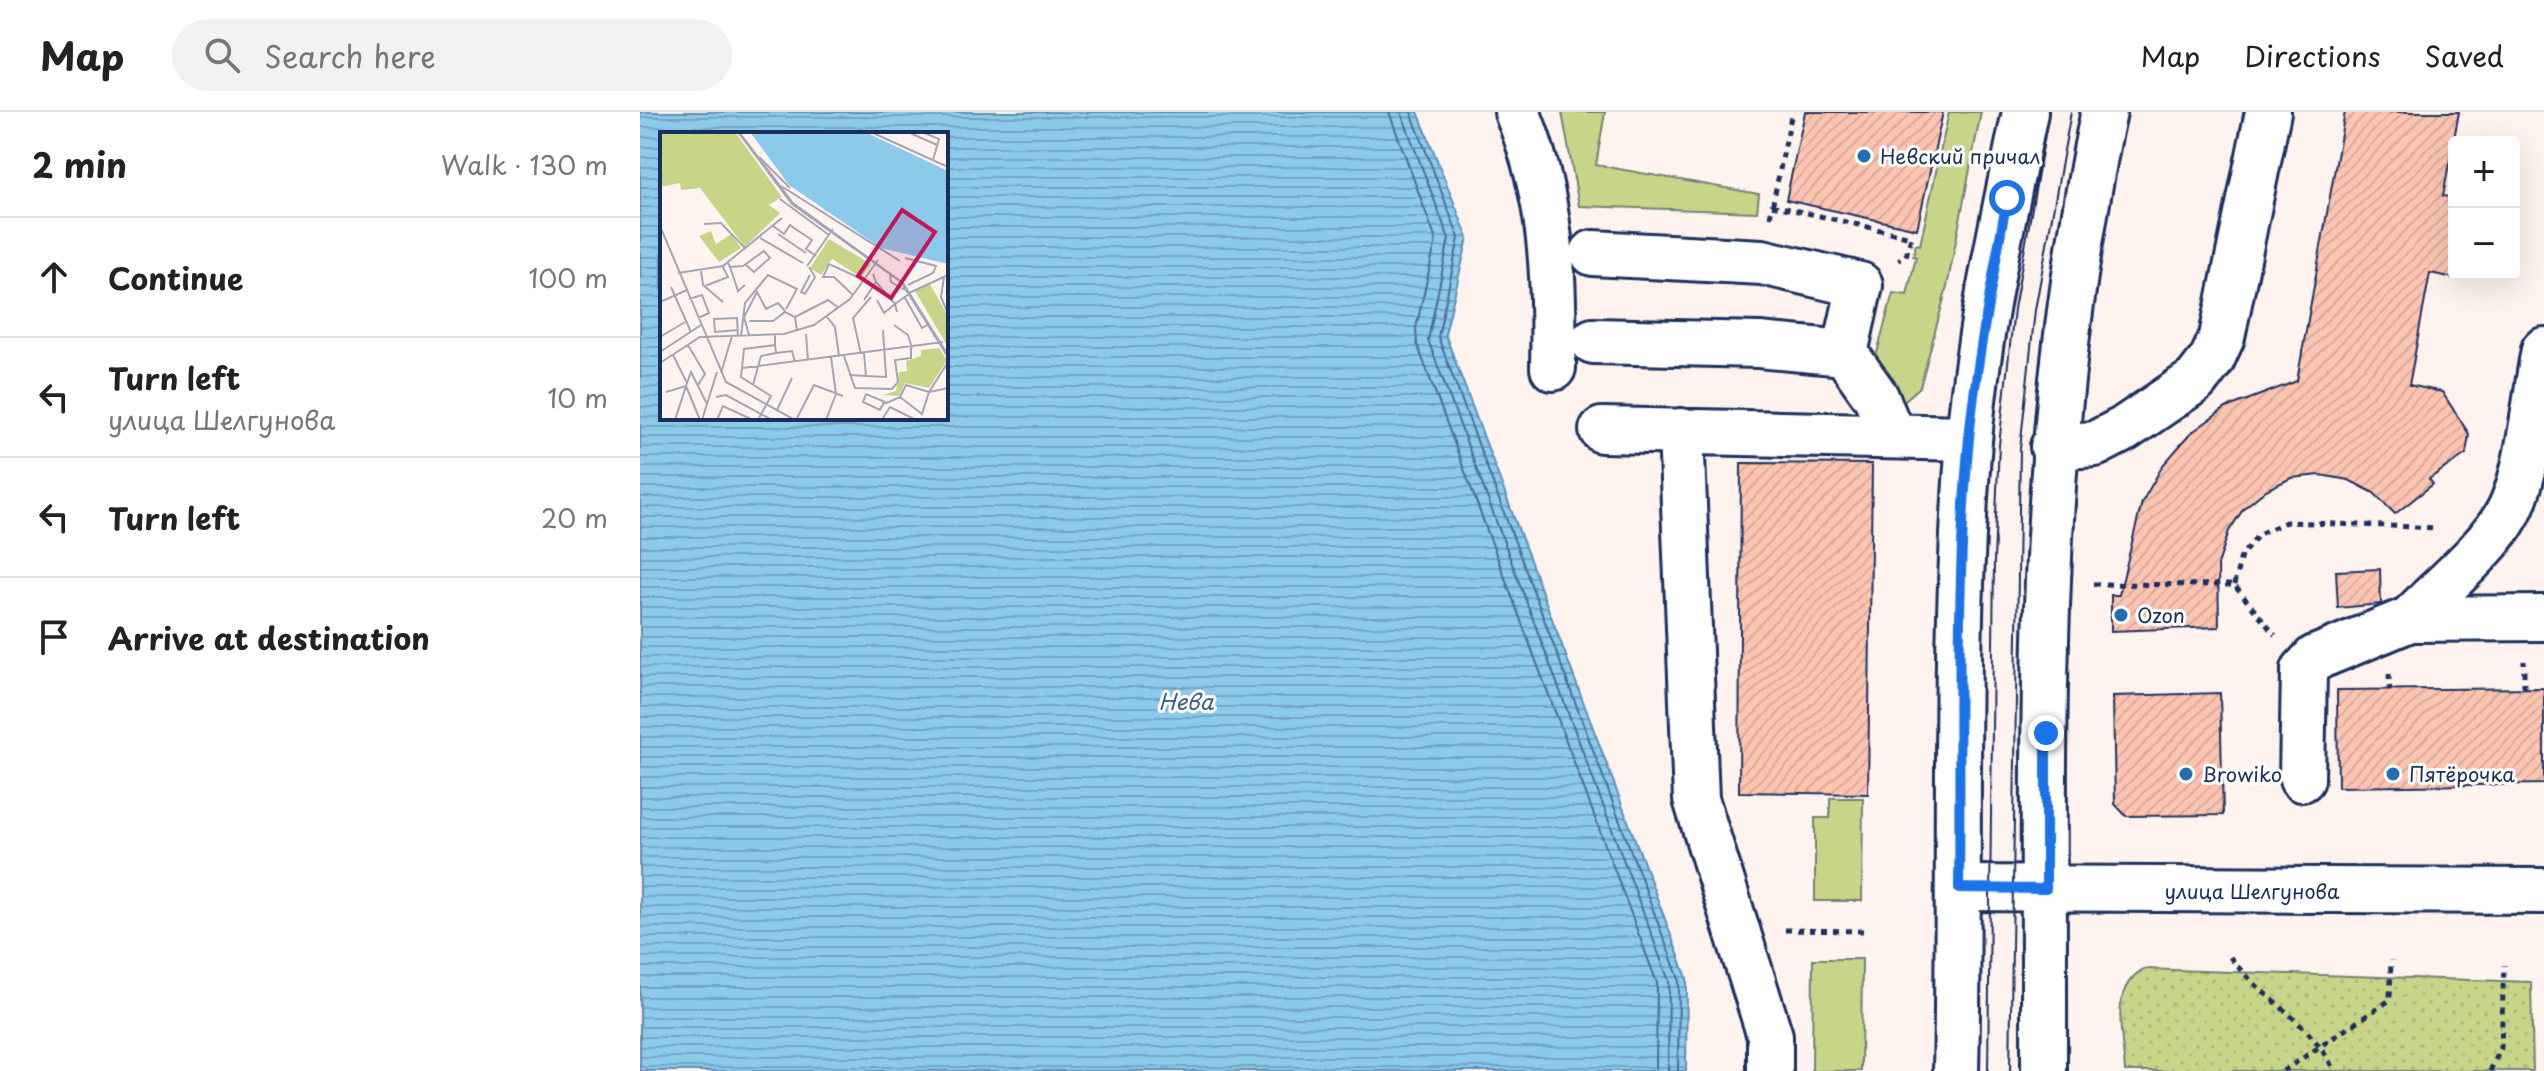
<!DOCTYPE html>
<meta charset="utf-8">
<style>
:root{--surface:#fff;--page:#f2f2f2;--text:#222;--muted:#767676;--line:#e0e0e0}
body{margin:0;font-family:"Playpen Sans",sans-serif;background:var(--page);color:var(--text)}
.controls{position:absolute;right:24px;top:24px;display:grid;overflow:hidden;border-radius:8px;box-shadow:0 8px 32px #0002}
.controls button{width:72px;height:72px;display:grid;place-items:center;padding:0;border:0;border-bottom:2px solid var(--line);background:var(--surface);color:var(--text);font:40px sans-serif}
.stop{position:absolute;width:24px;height:24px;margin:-18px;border:6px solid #1a73e8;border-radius:50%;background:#fff}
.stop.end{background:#1a73e8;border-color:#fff;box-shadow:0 2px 8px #0008}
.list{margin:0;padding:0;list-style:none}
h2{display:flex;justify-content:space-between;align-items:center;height:104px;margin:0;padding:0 32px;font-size:34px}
h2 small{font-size:26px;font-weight:400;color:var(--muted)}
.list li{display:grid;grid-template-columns:52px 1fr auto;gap:24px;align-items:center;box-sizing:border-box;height:120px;padding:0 32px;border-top:2px solid var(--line)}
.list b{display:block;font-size:30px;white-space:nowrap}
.list p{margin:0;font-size:26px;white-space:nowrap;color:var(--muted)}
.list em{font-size:26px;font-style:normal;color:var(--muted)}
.icon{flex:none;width:44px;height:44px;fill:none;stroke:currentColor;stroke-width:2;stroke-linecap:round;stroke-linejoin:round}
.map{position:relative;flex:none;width:1904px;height:959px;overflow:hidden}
header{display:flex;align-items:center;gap:48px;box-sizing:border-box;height:112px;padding:0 40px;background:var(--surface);border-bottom:2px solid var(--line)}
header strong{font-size:38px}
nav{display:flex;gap:44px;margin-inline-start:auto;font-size:28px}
.search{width:560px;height:72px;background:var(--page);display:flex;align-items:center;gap:20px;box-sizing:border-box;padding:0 28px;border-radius:44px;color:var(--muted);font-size:30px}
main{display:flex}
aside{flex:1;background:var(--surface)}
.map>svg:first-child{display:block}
.grass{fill:#c8d589;stroke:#728274;stroke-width:2}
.park{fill:url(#park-dots);stroke:#728274;stroke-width:2}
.water{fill:url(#water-rules);stroke:#5f8cb3;stroke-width:2;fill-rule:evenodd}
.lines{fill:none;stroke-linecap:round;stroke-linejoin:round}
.shore{stroke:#486d97;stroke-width:2}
.building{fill:url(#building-hatch);stroke:#1b2f5e;stroke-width:2}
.minor-casing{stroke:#1b2f5e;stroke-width:50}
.major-casing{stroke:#1b2f5e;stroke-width:50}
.path{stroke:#1b2f5e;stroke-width:5;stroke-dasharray:6 6;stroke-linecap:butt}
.minor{stroke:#fff;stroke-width:44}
.major{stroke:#fff;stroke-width:44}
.tram{stroke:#1b2f5e;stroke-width:2}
.route{stroke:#1a73e8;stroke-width:10}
.poi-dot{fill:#1f6fb2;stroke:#fff;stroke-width:3}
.labels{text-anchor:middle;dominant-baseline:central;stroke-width:6;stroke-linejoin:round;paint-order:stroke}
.poi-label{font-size:20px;fill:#1b2f5e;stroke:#fff;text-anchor:start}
.street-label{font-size:20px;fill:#1b2f5e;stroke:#fff}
.water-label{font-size:22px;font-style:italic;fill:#3d5e89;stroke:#fff}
.inset-river{fill:none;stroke:#8ccaec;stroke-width:4}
.inset-road{fill:none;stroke:#a4a5b5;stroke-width:2}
.view{fill:#c2185b;fill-opacity:0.15;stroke:#c2185b;stroke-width:4}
.inset-edge{fill:none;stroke:#1b2f5e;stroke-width:4}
</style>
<header>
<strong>Map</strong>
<div class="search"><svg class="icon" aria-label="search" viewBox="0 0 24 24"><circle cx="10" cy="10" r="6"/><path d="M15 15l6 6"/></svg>Search here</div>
<nav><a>Map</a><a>Directions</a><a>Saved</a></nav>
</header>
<main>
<aside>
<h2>2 min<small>Walk · 130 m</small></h2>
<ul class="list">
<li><svg class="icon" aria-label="ahead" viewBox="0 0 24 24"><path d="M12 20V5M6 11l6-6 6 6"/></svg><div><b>Continue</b></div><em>100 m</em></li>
<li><svg class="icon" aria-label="left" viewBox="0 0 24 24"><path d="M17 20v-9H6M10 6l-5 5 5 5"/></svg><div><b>Turn left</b><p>улица Шелгунова</p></div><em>10 m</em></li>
<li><svg class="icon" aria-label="left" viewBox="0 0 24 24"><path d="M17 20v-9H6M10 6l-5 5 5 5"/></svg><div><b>Turn left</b></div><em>20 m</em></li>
<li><svg class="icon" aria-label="arrive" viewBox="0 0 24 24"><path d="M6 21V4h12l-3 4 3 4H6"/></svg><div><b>Arrive at destination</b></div></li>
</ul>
</aside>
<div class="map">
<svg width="1904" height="959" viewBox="0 0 1904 959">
<defs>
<pattern id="park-dots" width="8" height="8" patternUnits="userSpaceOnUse" patternTransform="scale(2)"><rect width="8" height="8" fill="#c8d589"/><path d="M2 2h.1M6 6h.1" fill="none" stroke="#abb779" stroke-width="1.8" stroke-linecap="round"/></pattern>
<pattern id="water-rules" width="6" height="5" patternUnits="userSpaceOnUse" patternTransform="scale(2)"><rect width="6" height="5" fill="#8ccaec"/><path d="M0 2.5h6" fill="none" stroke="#72a4c2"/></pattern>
<pattern id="building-hatch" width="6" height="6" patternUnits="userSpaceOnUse" patternTransform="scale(2)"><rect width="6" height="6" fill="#fdc5b1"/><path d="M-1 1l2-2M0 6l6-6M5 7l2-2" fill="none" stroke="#d8aa9b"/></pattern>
</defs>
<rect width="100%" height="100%" fill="#fff3ef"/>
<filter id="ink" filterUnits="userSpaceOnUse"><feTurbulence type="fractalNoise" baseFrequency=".0125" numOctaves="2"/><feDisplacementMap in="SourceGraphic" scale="16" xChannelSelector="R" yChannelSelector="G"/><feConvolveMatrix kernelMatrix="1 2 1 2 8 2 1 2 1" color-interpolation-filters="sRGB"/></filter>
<g filter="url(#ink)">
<path class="grass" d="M 922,0 L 965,0 L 956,53 L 1119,82 L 1117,100 L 939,94 Z
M 1309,0 L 1341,0 L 1307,175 L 1280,275 L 1264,289 L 1235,248 L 1253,181 L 1267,183 L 1276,145 L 1273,144 L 1276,132 L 1280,133 Z
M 1190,686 L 1223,686 L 1222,789 L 1175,789 L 1175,706 L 1190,706 Z
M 1173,847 L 1222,847 L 1221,959 L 1172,959 Z"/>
<path class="park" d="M 1504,857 L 1891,870 L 1893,959 L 1485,959 C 1483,924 1468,876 1504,857 Z"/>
<path class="water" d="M 0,0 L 778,0 L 828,126 L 805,222 L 1047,866 L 1046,959 L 0,959 ZM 22,22 L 306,22 L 306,306 L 22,306 Z"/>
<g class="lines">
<path class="shore" d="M 749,0 L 796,128 L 776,216 L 777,232 L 1017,871 L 1016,959
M 761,0 L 809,127 L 788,228 L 1029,869 L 1028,959
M 771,0 L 819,126 L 798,225 L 1039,867 L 1038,959"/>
</g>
<path class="building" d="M 1165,0 L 1303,0 L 1277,117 L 1146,88 Z
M 1705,0 L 1819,0 L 1803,84 L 1814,86 L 1814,166 L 1790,161 L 1769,273 L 1802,280 L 1829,322 L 1826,342 L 1789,367 L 1793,372 L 1755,402 L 1734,381 L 1709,368 L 1680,363 L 1651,366 L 1626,378 L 1604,396 L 1589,419 L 1578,453 L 1579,515 L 1471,519 L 1471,483 L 1479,483 L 1502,390 L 1523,353 L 1551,321 L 1586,296 L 1657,269 Z
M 1101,351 L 1232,352 L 1228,682 L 1099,680 Z
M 1740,457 L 1741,492 L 1698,496 L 1696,459 Z
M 1904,576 L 1904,672 L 1698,675 L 1697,578 Z
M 1580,581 L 1583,703 L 1486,704 L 1475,692 L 1473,584 Z"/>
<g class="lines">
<g class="minor-casing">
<path id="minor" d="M 877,0 C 912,83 915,167 913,256
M 953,141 L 1122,150 L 1220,173 L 1205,241 L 1236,285 L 1252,323
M 953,229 L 1119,233 L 1205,241
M 962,318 L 1329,326
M 1041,319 L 1056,687 L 1130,924 L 1130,959
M 1413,335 L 1455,332 L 1484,317 L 1556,268 L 1572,247 L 1582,225 L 1628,0
M 1770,507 C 1800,476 1849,437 1869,399 C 1889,360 1895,283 1904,238
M 1662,667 L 1664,558 L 1675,546 L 1770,507 L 1904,506
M 1319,776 L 1904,779"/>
</g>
<g class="major-casing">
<path id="major" d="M 1316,959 C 1321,749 1312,538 1329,329 C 1338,218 1363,108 1385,0
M 1404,959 C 1405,679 1395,396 1442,119 C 1449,79 1455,39 1464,0"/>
</g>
<path class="path" d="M 1132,93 L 1271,125 L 1266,144 L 1258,148
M 1130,105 L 1152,0
M 1453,472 L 1594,473 L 1635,523
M 1594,473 L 1601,444 L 1619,422 L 1646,410 L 1798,416
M 1749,562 L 1750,577
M 1884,576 L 1884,549
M 1145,818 L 1224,819
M 1590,845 C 1622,887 1672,910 1694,959
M 1643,959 L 1750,888 L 1751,848
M 1850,959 L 1861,936 L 1864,853"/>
<use href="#minor" class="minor"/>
<use href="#major" class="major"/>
<path class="tram" d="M 1348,959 L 1354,448 L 1359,333 L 1374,197 L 1409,0
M 1370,959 L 1380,337 L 1395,198 L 1431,0"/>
</g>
</g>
<g class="lines" filter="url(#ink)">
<path class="route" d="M 1367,86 C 1353,166 1337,246 1329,326 C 1315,475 1321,627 1319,776 L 1406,777 L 1406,621"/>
</g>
<g class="poi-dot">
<circle cx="1224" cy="44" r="8"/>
<circle cx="1481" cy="503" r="8"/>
<circle cx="1546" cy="662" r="8"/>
<circle cx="1753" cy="662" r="8"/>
</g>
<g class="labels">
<g class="poi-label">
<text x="1240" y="44">Невский причал</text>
<text x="1497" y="503">Ozon</text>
<text x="1562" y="662">Browiko</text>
<text x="1769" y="662">Пятёрочка</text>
</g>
<g class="street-label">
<text x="1612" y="779">улица Шелгунова</text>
</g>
<g class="water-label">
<text x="546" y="588">Нева</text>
</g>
</g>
<g transform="translate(20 20)">
<rect width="288" height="288" fill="#fff3ef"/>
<path d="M 51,99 L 56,112 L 71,102 L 81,116 L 59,130 L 39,104 Z" fill="#c8d589"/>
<path d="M 0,0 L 75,0 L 122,65 L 109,73 L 120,81 L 85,115 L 40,56 L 21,58 L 20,51 L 0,55 ZM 169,107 L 211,132 L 201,145 L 172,127 L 161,143 L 150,136 ZM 270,152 L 288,184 L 288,215 L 255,159 ZM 279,216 L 287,228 L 269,256 L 245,251 L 239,264 L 223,263 L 236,259 L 239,240 L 247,239 L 246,229 L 261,224 L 261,218 Z" fill="#c8d589"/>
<path d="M 90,0 L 205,0 L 288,39 L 288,132 L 221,116 L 129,53 Z" fill="#8ccaec"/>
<path class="inset-river" d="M 128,0 L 171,47 L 165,76M 165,78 L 186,68 L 243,74 L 288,87"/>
<path class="inset-road" d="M 78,0 L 132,72 L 241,150 L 288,225M 79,0 L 133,71 L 243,151 L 288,223M 211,0 L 288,35M 248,0 L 277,13M 262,0 L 279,7 L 273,28M 99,25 L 130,56M 121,54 L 240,129M 120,67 L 169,103M 44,92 L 61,91 L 86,117M 0,94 L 66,250 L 135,288M 113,94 L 124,102 L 130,93 L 134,96 L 152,108 L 146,117 L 156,124M 118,102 L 146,121M 100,106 L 143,131M 245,126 L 276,134 L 273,141 L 248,153M 68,131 L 70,135 L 83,134 L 104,119 L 110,126 L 94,140 L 86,133M 147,134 L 173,97M 70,135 L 78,159 L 85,153M 149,135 L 155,145 L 145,162 L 141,160 L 150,143M 41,139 L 43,153 L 63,170M 18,141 L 63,134 L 122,86M 230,142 L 231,150 L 245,158M 284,145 L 281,165 L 288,182M 216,150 L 235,172 L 249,162M 45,154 L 68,145 L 62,133M 11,155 L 31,200M 249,161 L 288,143M 193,163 L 174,145 L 163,145 L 169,132 L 204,148M 245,166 L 262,196 L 269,192M 29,167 L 42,163 L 49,181 L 38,186M 204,168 L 216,150 L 213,142M 217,168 L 224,181 L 235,172 L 237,180M 0,170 L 27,158M 135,185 L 168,168 L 179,176M 167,185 L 175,195 L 179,224M 89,189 L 113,189 L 125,180 L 135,185 L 137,199M 234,193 L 248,203 L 252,216M 77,198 L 55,200 L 54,187 L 77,186 L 78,204M 146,202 L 148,228M 89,203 L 84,185 L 97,160 L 106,177 L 118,171 L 125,179M 81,204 L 85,171 L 108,143 L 137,157 L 126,177M 0,205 L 25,190M 28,213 L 45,242 L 38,253M 0,220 L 41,193M 116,221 L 132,219 L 135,230M 201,222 L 193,186 L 211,165M 13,223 L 27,251 L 15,288M 184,224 L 195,256 L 232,257 L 238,250 L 235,228 L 251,226 L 251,216M 0,231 L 40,205 L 124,202 L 154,193 L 190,167 L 218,128M 82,236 L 283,210M 61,241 L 72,204M 189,243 L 206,244 L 204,221M 206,244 L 226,245 L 223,198M 27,251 L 31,240 L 47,272M 93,253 L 101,224 L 116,221 L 115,213M 6,260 L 26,254 L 40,288M 56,265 L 66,263 L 112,288M 240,265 L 262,282 L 269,260 L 288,256M 224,270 L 220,278 L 203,270 L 206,262 L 227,271 L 240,265 L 246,253 L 269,260 L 288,230M 117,278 L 132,246M 223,286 L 230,275 L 256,288M 42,288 L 57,240M 57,288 L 63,274 L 93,288M 98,288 L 111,264 L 81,245 L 84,217 L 115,213 L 115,202M 136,288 L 154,253 L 183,264M 166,288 L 176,262 L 171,225"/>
<path class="view" d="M 242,78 L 275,100 L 231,166 L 198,144 Z"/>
<rect width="288" height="288" class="inset-edge"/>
</g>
</svg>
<div class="controls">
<button>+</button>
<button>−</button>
</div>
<div class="stop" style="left:1367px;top:86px"></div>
<div class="stop end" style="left:1406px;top:621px"></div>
</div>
</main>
